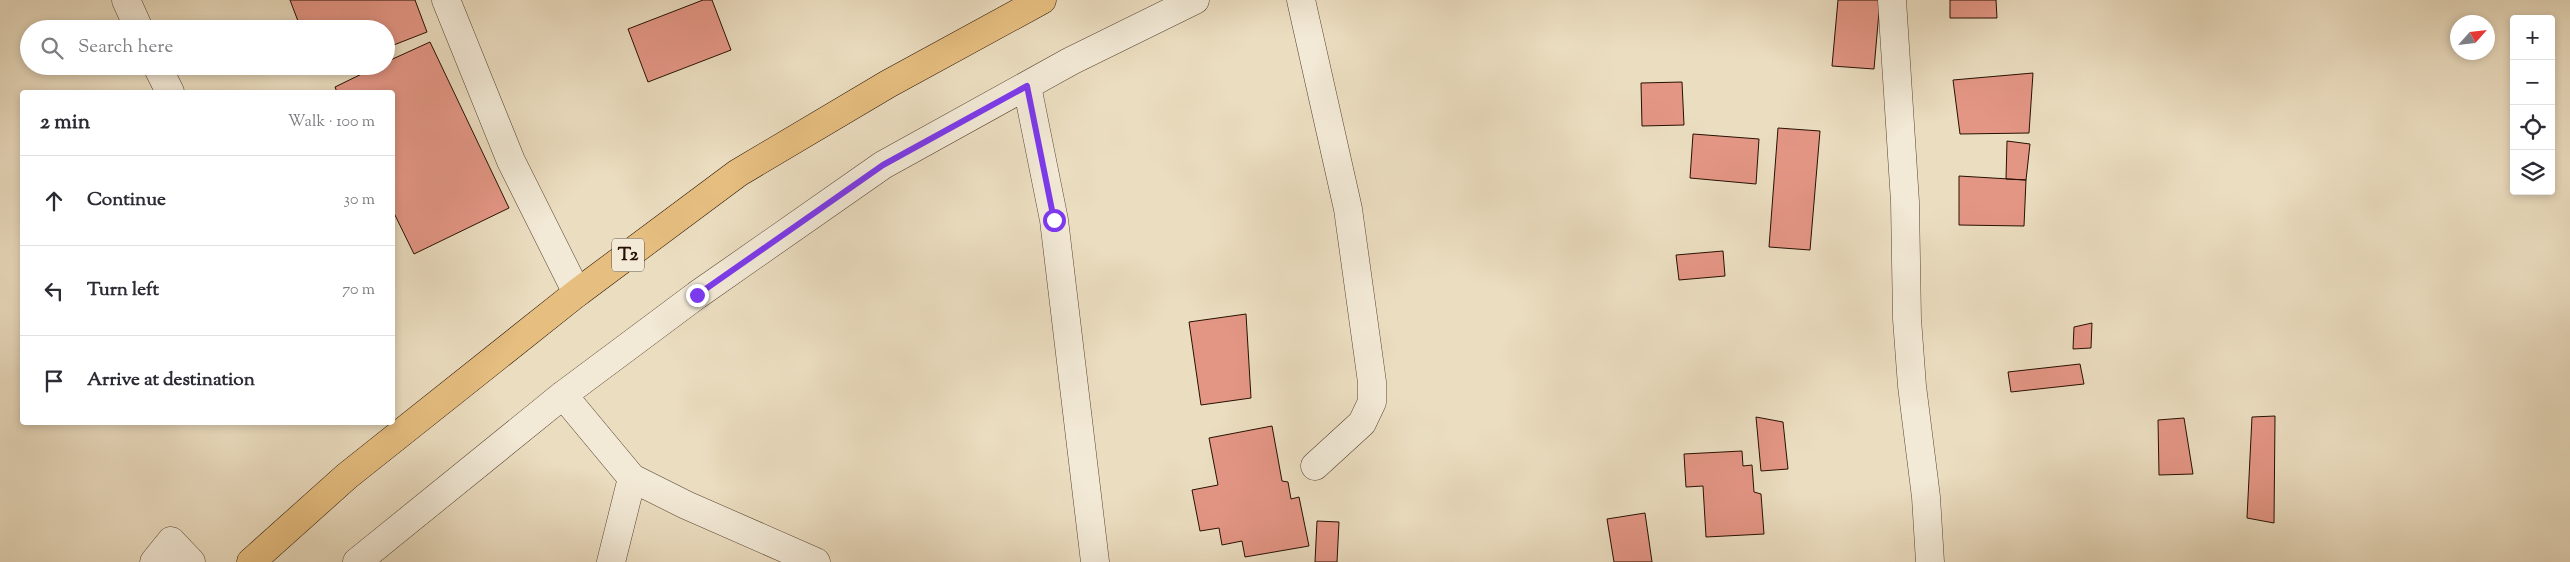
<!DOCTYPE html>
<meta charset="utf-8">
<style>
:root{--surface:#fff;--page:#f2f2f3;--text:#2b2b33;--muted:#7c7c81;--line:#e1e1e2}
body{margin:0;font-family:"Sorts Mill Goudy",serif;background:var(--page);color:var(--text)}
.controls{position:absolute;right:15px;top:15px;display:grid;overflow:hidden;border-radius:5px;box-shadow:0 2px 8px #0003}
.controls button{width:45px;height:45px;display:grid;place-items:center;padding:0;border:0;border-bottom:1px solid var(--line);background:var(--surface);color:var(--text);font:25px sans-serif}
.compass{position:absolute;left:2450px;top:15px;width:45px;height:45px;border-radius:50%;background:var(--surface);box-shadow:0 2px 8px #0003;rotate:63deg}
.stop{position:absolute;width:15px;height:15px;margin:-11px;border:4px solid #7c3aed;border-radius:50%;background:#fff}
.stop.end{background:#7c3aed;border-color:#fff;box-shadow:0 1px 5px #0008}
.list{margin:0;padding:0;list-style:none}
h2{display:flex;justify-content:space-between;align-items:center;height:65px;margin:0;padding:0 20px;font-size:21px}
h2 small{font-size:16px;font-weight:400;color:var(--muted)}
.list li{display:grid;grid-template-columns:32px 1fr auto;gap:15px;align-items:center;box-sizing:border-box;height:90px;padding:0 20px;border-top:1px solid var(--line)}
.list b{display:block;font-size:19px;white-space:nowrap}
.list em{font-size:16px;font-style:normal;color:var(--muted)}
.icon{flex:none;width:28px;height:28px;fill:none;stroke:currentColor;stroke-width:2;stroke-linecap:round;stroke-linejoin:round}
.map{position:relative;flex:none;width:2570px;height:562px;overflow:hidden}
.search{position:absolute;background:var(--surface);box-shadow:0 2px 8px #0003;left:20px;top:20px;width:375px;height:55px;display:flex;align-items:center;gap:12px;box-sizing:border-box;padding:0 18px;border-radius:28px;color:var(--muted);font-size:19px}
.panel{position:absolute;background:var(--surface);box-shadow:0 2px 8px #0003;left:20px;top:90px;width:375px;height:335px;border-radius:5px}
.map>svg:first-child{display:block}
.building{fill:#e49685;stroke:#261000}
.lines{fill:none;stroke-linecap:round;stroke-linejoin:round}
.minor-casing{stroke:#574330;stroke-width:29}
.trunk-casing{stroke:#261000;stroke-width:29}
.minor{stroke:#f2e9d6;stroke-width:28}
.trunk{stroke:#e6be80;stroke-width:28}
.route{stroke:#7c3aed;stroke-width:6}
.labels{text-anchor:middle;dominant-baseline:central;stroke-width:4;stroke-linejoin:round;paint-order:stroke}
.shield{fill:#f2e9d6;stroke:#635140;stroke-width:1}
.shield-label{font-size:19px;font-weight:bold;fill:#261000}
</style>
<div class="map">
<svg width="2570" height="562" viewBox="0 0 2570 562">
<rect width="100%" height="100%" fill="#ebddc0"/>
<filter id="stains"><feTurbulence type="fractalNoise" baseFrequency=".004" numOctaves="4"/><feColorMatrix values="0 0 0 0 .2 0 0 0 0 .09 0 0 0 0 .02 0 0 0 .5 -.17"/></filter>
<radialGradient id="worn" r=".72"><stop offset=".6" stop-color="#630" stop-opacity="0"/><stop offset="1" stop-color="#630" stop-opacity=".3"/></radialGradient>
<path class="building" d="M 290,0 L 415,0 L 427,32 L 386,48 L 386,29 L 301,29 Z
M 703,0 L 712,0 L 731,50 L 648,82 L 628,29 Z
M 1838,0 L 1880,0 L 1874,69 L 1832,66 Z
M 1950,0 L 1996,0 L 1997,18 L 1950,18 Z
M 430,42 L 509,208 L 414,254 L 392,209 L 392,92 L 337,92 L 335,87 L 378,66 L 386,66 L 386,62 Z
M 315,66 L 338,66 L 318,74 Z
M 2033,73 L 2029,133 L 1960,134 L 1953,80 Z
M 1682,82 L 1684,125 L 1642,126 L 1641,83 Z
M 1778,128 L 1820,131 L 1810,250 L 1769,247 Z
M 1693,134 L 1759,139 L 1756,184 L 1690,178 Z
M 2007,141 L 2030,144 L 2026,180 L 2006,179 Z
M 1959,176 L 2026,180 L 2024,226 L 1959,225 Z
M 1723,251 L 1725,276 L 1679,280 L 1676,255 Z
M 1246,314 L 1251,398 L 1201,405 L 1189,322 Z
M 2092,323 L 2091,348 L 2073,349 L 2074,327 Z
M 2080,364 L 2084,384 L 2011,392 L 2008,372 Z
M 2275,416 L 2274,523 L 2247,518 L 2252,417 Z
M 1756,417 L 1783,422 L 1788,469 L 1761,471 Z
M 2184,418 L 2193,474 L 2159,475 L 2158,420 Z
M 1272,426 L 1282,481 L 1288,482 L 1291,499 L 1299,497 L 1309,546 L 1245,557 L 1242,541 L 1222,545 L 1219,528 L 1200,531 L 1192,490 L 1218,485 L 1209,438 Z
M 1742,451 L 1743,466 L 1752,465 L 1754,492 L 1761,494 L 1764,534 L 1706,537 L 1703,486 L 1686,487 L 1684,454 Z
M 1645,513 L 1652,562 L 1614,562 L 1607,519 Z
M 1317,521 L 1339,522 L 1337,562 L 1315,562 Z"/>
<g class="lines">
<g class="minor-casing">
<path id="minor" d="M 126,0 L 139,29
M 446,0 L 511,161 L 577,293
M 1301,0 L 1348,209 L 1372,382 L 1372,402 L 1362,423 L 1315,466
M 1892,0 L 1905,202 L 1907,319 L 1912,386 L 1926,497 L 1930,562
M 157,66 L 170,92
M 1027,86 L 1054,220 L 1095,562
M 563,395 L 632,478 L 686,505 L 816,562
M 154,562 L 171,541 L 191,562
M 357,562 L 563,395 L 697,295 L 883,165 L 1071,61 L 1195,0
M 611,562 L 632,478"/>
</g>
<g class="trunk-casing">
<path id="trunk" d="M 251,562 L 347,476 L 577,293 L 738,173 L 888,84 L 1042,0"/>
</g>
<use href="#minor" class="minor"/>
<use href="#trunk" class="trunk"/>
</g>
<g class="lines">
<path class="route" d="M 697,295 L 883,165 L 1027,86 L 1054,220"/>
</g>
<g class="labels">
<rect class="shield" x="612" y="238.5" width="32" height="33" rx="4"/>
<g class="shield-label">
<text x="628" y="255">T2</text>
</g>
</g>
<rect width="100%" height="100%" filter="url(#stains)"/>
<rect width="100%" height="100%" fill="url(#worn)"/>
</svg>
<div class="controls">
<button>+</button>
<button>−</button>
<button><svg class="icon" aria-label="locate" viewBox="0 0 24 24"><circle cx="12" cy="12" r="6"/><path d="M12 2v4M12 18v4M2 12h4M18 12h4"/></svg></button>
<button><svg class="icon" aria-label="layers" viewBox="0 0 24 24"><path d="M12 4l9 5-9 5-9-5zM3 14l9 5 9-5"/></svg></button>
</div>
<svg class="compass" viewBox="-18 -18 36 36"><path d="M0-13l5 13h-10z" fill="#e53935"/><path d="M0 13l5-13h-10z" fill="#7c7c81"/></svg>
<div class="stop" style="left:1054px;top:220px"></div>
<div class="stop end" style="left:697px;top:295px"></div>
<div class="search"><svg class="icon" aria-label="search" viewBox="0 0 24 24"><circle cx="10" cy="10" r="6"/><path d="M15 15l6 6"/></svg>Search here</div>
<section class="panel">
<h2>2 min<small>Walk · 100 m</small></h2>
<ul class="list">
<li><svg class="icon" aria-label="ahead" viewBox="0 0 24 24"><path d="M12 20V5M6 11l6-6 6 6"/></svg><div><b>Continue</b></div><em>30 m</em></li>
<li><svg class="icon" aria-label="left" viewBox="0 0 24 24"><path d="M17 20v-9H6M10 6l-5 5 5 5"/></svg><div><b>Turn left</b></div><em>70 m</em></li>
<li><svg class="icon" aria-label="arrive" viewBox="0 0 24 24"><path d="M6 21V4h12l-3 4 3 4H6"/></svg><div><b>Arrive at destination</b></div></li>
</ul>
</section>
</div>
